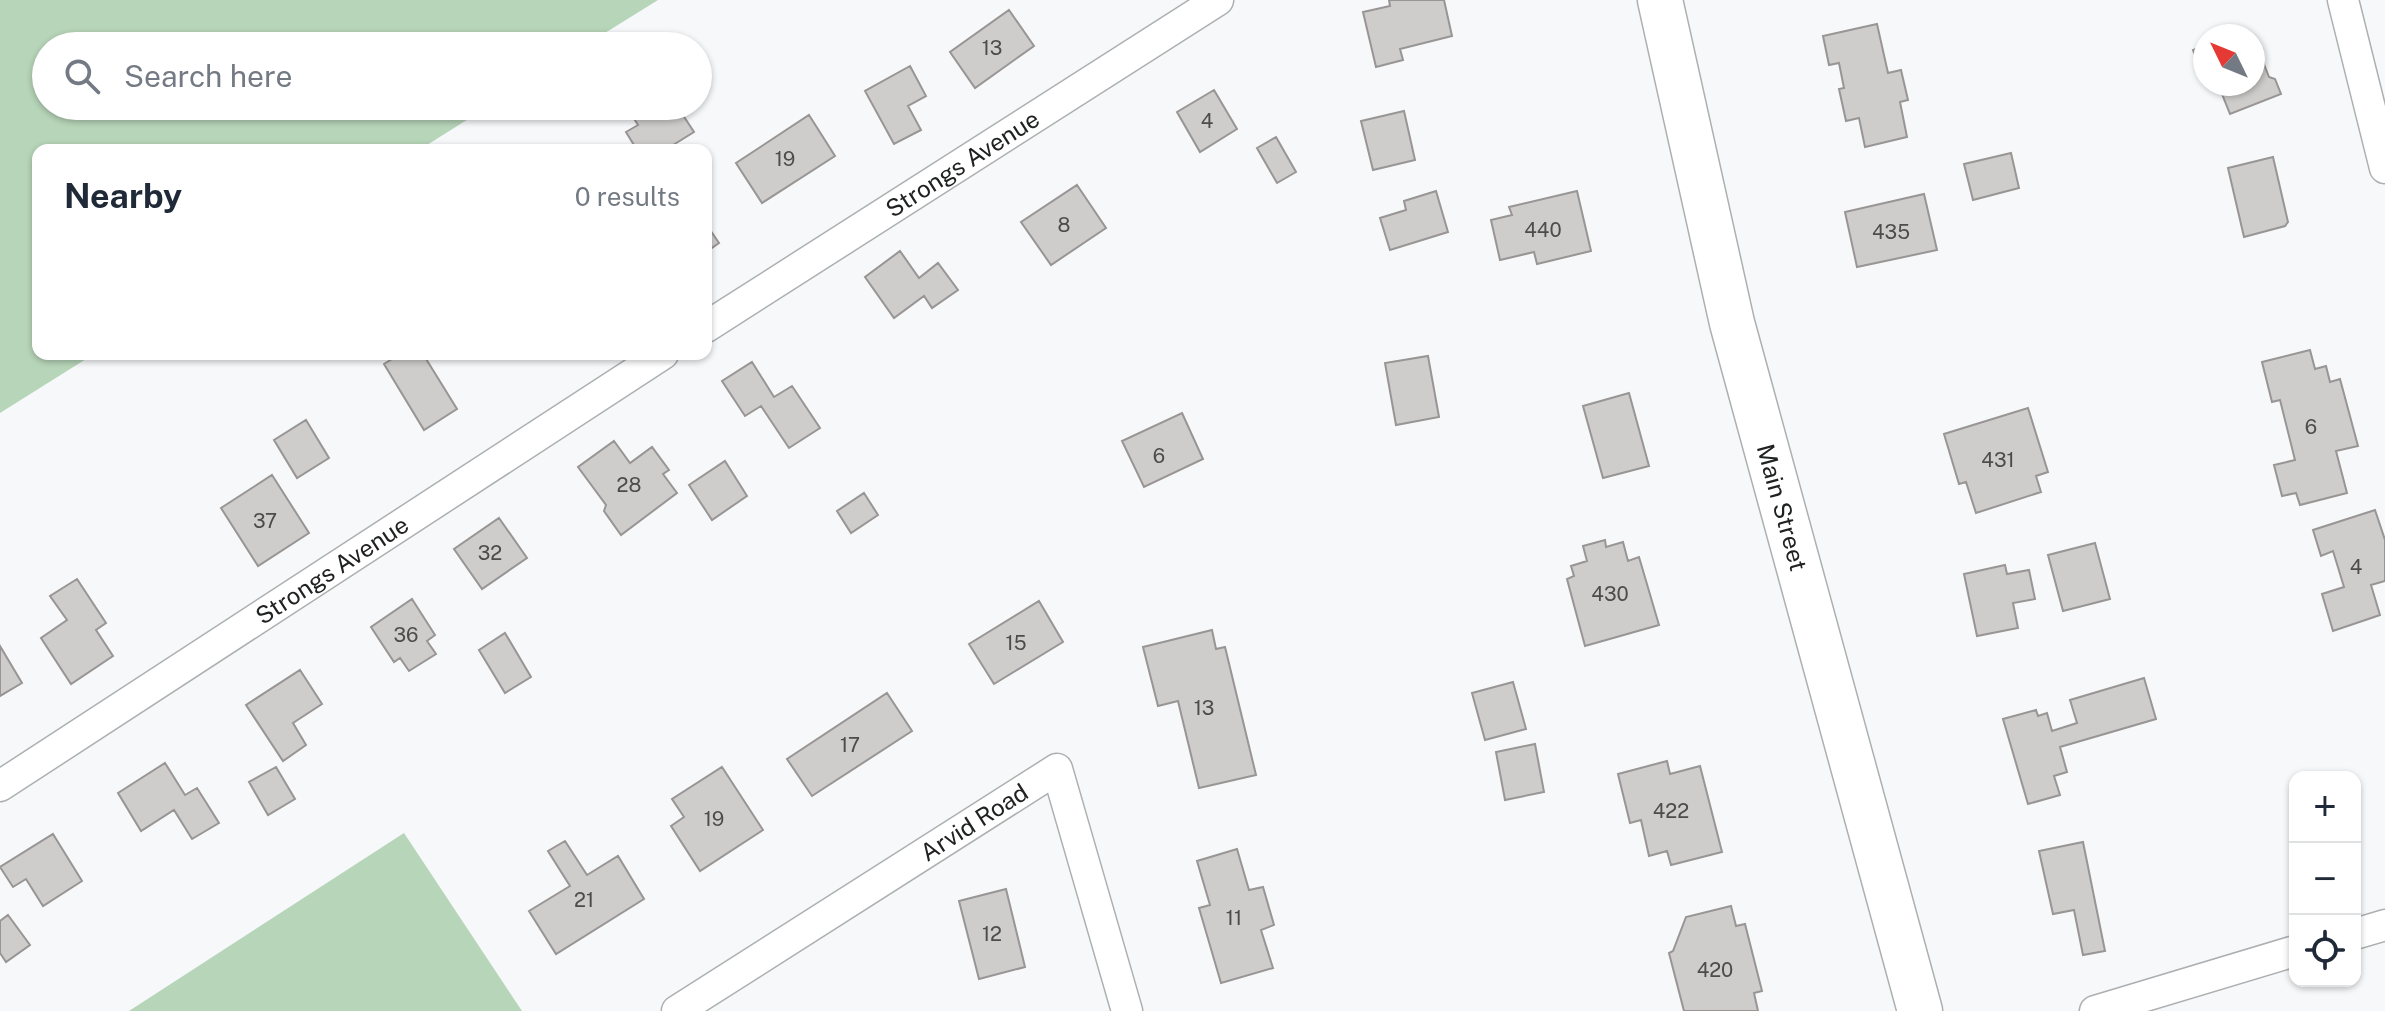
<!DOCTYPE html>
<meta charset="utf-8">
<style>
:root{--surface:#fff;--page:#f6f6f7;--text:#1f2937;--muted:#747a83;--line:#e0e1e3}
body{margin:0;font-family:"Public Sans",sans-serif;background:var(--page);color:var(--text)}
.controls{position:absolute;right:24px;bottom:24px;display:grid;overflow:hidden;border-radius:16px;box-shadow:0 2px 6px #0004}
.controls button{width:72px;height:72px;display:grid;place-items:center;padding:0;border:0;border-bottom:2px solid var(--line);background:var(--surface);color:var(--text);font:40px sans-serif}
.compass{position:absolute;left:2193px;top:24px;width:72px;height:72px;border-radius:50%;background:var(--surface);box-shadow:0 2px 6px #0004;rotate:313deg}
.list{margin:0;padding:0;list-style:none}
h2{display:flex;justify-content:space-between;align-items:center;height:104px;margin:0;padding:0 32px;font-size:34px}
h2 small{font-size:26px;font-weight:400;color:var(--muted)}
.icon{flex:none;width:44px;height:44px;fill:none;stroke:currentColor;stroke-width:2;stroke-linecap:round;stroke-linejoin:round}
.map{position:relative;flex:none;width:2385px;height:1011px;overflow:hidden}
.search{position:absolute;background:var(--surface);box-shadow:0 2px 6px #0004;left:32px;top:32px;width:680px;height:88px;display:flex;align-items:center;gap:20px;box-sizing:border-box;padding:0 28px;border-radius:44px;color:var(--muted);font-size:30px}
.panel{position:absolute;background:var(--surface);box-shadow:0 2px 6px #0004;left:32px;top:144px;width:680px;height:216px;border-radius:16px}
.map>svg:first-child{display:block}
.green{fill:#b7d5b9}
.building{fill:#cfcdcb;stroke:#989594;stroke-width:2}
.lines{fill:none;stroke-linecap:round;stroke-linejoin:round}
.street-casing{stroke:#adb0b1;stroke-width:33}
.secondary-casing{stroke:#adb0b1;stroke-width:47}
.street{stroke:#fff;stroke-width:30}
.secondary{stroke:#fff;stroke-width:44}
.labels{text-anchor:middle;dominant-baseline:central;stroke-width:6;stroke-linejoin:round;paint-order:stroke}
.number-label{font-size:20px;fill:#4c4c4c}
.street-label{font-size:24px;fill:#202121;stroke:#f6f8fa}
</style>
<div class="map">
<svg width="2385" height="1011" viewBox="0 0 2385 1011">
<rect width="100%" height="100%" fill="#f6f8fa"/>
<path class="green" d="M 0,0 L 658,0 L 584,46 L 46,46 L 46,106 L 489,106 L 419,150 L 38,150 L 38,354 L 94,354 L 0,413 Z
M 404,833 L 522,1011 L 129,1011 Z"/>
<path class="building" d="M 1389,0 L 1444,0 L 1452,36 L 1400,49 L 1403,60 L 1376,67 L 1363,12 L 1390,6 Z
M 1009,10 L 1034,46 L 975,88 L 950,52 Z
M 1877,24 L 1888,73 L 1901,70 L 1908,100 L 1900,102 L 1907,137 L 1865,147 L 1859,118 L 1846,121 L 1839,89 L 1844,88 L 1839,63 L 1829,65 L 1823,36 Z
M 2253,36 L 2269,77 L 2275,79 L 2281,94 L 2230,114 L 2218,84 L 2253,84 Z
M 2205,45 L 2205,70 L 2201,71 L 2193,50 Z
M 910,66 L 926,96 L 908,106 L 921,130 L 894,144 L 865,91 Z
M 1214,90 L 1237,129 L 1200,152 L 1177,112 Z
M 626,106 L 677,106 L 694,132 L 665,150 L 637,150 L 626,132 L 638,125 Z
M 1404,111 L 1415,160 L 1373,170 L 1361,121 Z
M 809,115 L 835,156 L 762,203 L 736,163 Z
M 1276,137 L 1296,172 L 1277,183 L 1257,148 Z
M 2011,153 L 2019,188 L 1973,200 L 1964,164 Z
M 2273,157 L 2288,222 L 2285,226 L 2244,237 L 2228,168 Z
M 1077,185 L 1106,228 L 1051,265 L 1021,222 Z
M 1436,191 L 1448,232 L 1390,250 L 1380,218 L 1406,210 L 1404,201 Z
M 1577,191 L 1591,251 L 1537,264 L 1534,252 L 1500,260 L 1491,220 L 1512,215 L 1509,207 Z
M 1924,194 L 1937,250 L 1857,267 L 1845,212 Z
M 706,224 L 719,243 L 706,252 Z
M 900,251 L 919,278 L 938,263 L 958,290 L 932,308 L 924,296 L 894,318 L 865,277 Z
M 2310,350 L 2315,369 L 2326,366 L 2330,382 L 2340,379 L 2358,446 L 2336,451 L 2347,493 L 2300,505 L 2296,493 L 2282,496 L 2274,465 L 2295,460 L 2280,400 L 2272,402 L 2262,362 Z
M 400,354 L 423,354 L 457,409 L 424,430 L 384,364 Z
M 1428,356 L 1439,417 L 1396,425 L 1385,363 Z
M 752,362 L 774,397 L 792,386 L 820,428 L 789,448 L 761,406 L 745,416 L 722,381 Z
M 1629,393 L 1649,466 L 1603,478 L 1583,406 Z
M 2028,408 L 2048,472 L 2036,476 L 2041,492 L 1976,513 L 1966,482 L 1959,484 L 1944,434 Z
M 1182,413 L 1203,459 L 1144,487 L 1122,441 Z
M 306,420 L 329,458 L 297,478 L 274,440 Z
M 614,441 L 630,463 L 652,447 L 669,470 L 663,474 L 677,493 L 621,535 L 604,511 L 606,505 L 578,467 Z
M 725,461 L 747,496 L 712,520 L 689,485 Z
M 272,475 L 309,533 L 258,566 L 221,508 Z
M 864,493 L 878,515 L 851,533 L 837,511 Z
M 2375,510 L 2385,540 L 2385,581 L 2371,585 L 2380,615 L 2333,631 L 2322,594 L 2344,587 L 2333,551 L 2321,556 L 2313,530 Z
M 499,518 L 527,558 L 482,589 L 454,549 Z
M 1605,540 L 1606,547 L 1623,542 L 1628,561 L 1639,557 L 1659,625 L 1585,646 L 1567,579 L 1574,576 L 1571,566 L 1587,561 L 1583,546 Z
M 2095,543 L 2110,599 L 2063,611 L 2048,555 Z
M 2005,565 L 2007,574 L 2029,570 L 2035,599 L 2013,603 L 2018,628 L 1977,636 L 1964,574 Z
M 77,579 L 106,623 L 96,630 L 113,656 L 71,684 L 41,638 L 67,620 L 50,596 Z
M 412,599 L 435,635 L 427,641 L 436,654 L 409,671 L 400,658 L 394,662 L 371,627 Z
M 1039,601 L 1063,642 L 994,684 L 969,644 Z
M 1212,630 L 1216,649 L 1225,647 L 1256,775 L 1199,788 L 1178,701 L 1158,706 L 1143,647 Z
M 505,633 L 531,677 L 505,693 L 479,650 Z
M 0,646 L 22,683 L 0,696 Z
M 300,670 L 322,704 L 293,723 L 306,745 L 283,761 L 246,705 Z
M 2144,678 L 2156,719 L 2060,747 L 2067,772 L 2054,776 L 2060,795 L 2028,804 L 2003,719 L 2036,710 L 2038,716 L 2047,713 L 2052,731 L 2077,723 L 2070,700 Z
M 1513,682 L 1526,729 L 1485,740 L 1472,693 Z
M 887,693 L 912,731 L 812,796 L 787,759 Z
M 1535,744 L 1544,792 L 1505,800 L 1496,752 Z
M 1667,761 L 1670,774 L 1700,766 L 1722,852 L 1671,865 L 1667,851 L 1649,856 L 1641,820 L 1630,823 L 1618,774 Z
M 165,763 L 185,795 L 197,788 L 219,823 L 192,839 L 174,810 L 141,831 L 118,793 Z
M 276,767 L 295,799 L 268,815 L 249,782 Z
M 722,767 L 763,830 L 700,871 L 671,826 L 684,817 L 672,799 Z
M 53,834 L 82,881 L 43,906 L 26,879 L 13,887 L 0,867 Z
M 565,841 L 587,875 L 618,856 L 644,899 L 556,954 L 529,911 L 570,886 L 548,851 Z
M 2083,842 L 2105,951 L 2083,955 L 2074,910 L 2053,914 L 2039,851 Z
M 1237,849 L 1249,890 L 1263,887 L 1274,925 L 1261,930 L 1273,968 L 1221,983 L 1199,908 L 1210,905 L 1197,861 Z
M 1006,889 L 1025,967 L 979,979 L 959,901 Z
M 1731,906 L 1736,926 L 1745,924 L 1762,991 L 1754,993 L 1758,1011 L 1684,1011 L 1669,953 L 1673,951 L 1686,917 Z
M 8,915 L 30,945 L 6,962 L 0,953 L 0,921 Z"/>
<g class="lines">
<g class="street-casing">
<g id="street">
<path d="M 2343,0 L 2385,168"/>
<path id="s1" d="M 706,327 L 1218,0"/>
<path id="s2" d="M 0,786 L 663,354"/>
<path d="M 2355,934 L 2385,925"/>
<path id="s3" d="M 677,1011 L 1057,769 L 1127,1011"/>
<path d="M 2095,1011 L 2295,951"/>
</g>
</g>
<g class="secondary-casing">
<g id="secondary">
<path id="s4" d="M 1660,0 L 1732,323 L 1920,1011"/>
</g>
</g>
<use href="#street" class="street"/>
<use href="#secondary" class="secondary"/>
</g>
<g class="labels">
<g class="number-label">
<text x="992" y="48">13</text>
<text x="1207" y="121">4</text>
<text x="785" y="159">19</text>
<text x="1064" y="225">8</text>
<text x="1543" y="230">440</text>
<text x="1891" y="232">435</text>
<text x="2311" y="427">6</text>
<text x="1159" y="456">6</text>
<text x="1998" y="460">431</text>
<text x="629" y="485">28</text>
<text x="265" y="521">37</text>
<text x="490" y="553">32</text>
<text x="2356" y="567">4</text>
<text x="1610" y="594">430</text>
<text x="406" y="635">36</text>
<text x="1016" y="643">15</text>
<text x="1204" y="708">13</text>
<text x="850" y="745">17</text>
<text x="1671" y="811">422</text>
<text x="714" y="819">19</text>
<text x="584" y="900">21</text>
<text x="1234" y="918">11</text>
<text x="992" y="934">12</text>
<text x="1715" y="970">420</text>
</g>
<g class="street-label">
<text stroke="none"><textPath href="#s1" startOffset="304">Strongs Avenue</textPath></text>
<text stroke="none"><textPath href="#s4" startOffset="522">Main Street</textPath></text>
<text stroke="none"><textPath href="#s2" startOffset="396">Strongs Avenue</textPath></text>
<text stroke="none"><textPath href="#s3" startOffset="352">Arvid Road</textPath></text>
</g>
</g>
</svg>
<div class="controls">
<button>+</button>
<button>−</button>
<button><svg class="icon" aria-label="locate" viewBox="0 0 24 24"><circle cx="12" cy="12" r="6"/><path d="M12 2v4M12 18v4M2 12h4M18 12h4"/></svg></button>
</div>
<svg class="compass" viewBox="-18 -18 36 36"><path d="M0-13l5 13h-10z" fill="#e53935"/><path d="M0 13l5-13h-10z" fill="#747a83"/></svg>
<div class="search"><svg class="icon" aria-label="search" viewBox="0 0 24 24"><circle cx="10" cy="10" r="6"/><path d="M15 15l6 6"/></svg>Search here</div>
<section class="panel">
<h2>Nearby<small>0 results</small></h2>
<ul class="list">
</ul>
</section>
</div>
